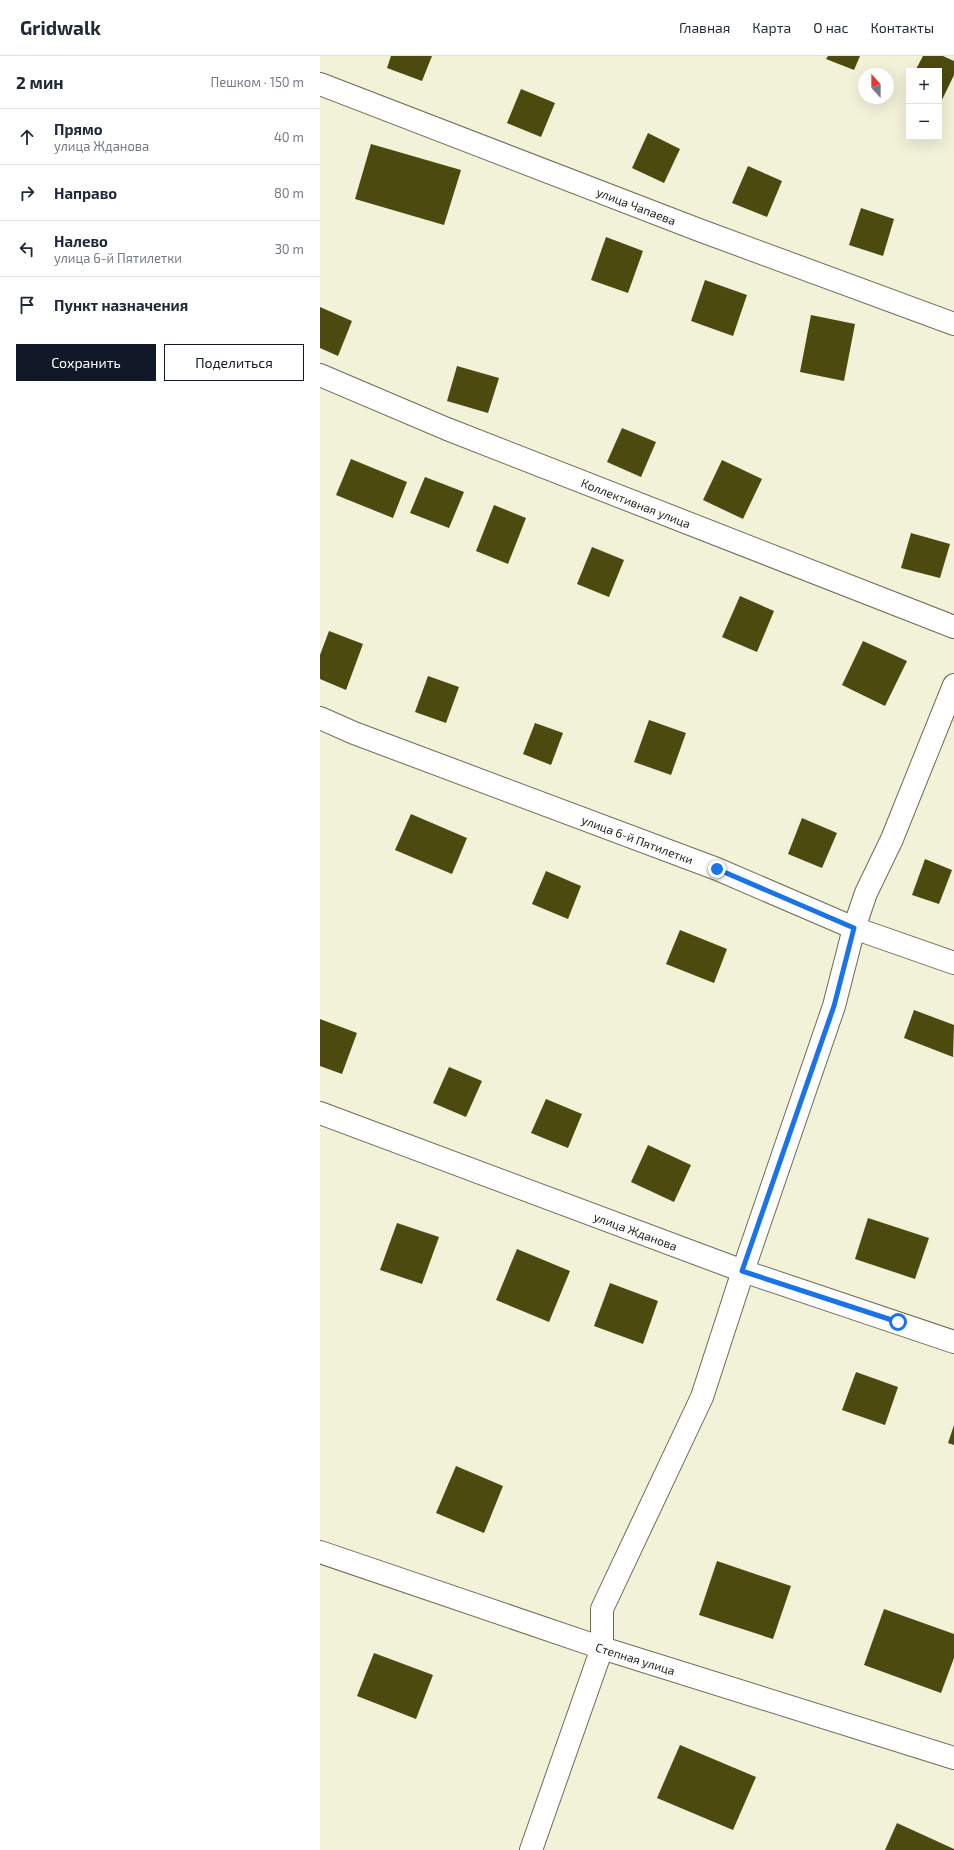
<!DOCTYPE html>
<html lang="ru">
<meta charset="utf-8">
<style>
:root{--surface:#fff;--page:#f2f2f3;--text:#1f2937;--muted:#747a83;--line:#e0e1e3;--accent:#111827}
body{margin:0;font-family:"Exo 2",sans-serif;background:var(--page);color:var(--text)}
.controls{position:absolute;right:12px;top:12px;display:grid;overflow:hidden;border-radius:0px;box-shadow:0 4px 16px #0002}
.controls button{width:36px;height:36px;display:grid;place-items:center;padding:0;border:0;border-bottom:1px solid var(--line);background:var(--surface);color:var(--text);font:20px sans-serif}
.compass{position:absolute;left:538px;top:12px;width:36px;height:36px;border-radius:50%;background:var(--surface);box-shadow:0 4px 16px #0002;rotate:339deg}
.stop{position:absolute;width:12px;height:12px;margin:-9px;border:3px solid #1a73e8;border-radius:50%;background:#fff}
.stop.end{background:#1a73e8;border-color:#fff;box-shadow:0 1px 4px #0008}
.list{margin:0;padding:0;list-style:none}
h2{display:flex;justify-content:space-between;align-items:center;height:52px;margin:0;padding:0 16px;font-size:17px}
h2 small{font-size:13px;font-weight:400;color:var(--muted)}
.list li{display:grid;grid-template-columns:26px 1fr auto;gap:12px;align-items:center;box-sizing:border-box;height:56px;padding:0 16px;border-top:1px solid var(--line)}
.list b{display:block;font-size:15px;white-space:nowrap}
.list p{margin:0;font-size:13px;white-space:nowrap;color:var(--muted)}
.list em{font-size:13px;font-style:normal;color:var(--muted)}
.actions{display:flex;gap:8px;padding:12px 16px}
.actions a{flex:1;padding:9px 0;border:1px solid var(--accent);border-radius:0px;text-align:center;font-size:14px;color:var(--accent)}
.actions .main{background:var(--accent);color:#fff}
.icon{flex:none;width:22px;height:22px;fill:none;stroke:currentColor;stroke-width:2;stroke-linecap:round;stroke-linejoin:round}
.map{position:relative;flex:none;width:634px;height:1794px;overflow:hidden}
header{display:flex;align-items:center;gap:24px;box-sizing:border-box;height:56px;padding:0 20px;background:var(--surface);border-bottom:1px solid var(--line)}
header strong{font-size:19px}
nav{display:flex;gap:22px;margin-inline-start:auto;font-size:14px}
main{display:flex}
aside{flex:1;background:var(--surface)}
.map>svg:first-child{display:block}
.building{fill:#4c4a0f}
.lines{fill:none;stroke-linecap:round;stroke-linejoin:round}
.minor-casing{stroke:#6c6c56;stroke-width:24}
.minor{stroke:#fff;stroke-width:22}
.route{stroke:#1a73e8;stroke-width:5}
.labels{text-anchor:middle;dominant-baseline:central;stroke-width:4;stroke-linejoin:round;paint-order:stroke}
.street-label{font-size:12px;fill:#1f1f16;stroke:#feffea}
</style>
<header>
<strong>Gridwalk</strong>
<nav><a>Главная</a><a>Карта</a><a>О нас</a><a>Контакты</a></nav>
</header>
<main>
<aside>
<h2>2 мин<small>Пешком · 150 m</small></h2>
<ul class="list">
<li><svg class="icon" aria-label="ahead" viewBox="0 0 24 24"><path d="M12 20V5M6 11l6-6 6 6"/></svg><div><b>Прямо</b><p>улица Жданова</p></div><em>40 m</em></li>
<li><svg class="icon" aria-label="right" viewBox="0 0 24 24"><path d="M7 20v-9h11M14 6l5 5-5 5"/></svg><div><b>Направо</b></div><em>80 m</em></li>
<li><svg class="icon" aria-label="left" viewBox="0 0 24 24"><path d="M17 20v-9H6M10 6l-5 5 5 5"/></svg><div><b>Налево</b><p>улица 6-й Пятилетки</p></div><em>30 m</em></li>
<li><svg class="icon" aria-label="arrive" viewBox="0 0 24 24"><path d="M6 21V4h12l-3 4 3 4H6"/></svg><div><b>Пункт назначения</b></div></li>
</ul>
<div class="actions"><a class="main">Сохранить</a><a>Поделиться</a></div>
</aside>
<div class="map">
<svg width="634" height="1794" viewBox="0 0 634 1794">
<rect width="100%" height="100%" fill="#f1f2d8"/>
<path class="building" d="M 71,0 L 112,0 L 102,25 L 67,12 Z
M 508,0 L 540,0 L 534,14 L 506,3 Z
M 603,0 L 623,0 L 634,5 L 634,19 L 620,48 L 619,15 L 595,15 Z
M 201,33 L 235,47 L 221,81 L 187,67 Z
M 328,77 L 360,93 L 344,127 L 312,112 Z
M 51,88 L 141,114 L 124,169 L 35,143 Z
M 428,110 L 462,125 L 447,161 L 412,147 Z
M 541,152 L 574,163 L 563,200 L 529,189 Z
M 286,181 L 323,195 L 308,237 L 271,224 Z
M 385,224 L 427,239 L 413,280 L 371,265 Z
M 0,251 L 32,265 L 18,300 L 0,292 Z
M 491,259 L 535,268 L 524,325 L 480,316 Z
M 137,310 L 179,322 L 168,357 L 127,345 Z
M 302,372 L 336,386 L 321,421 L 287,406 Z
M 31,403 L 87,426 L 73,462 L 16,439 Z
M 402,404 L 442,423 L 423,463 L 383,444 Z
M 105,421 L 144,436 L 129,472 L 90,457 Z
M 174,449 L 206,462 L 188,508 L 156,495 Z
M 591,477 L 630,488 L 620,522 L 581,512 Z
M 272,491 L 304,504 L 289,541 L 257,528 Z
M 420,540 L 454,555 L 437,596 L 402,581 Z
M 9,575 L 43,588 L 26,634 L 0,623 L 0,599 Z
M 543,585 L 587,605 L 565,650 L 522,629 Z
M 108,620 L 139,631 L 126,667 L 95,656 Z
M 329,664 L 366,677 L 351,719 L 314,706 Z
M 215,667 L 243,677 L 231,709 L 203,698 Z
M 91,758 L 147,782 L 132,818 L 75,794 Z
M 482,762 L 517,777 L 502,812 L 468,798 Z
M 605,803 L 632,814 L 619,848 L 592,839 Z
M 226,815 L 261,830 L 248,863 L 212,848 Z
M 360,874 L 407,893 L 394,927 L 346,908 Z
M 594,954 L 634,969 L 633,1001 L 584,982 Z
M 0,963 L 37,977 L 22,1018 L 0,1010 Z
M 129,1011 L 162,1025 L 146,1061 L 113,1047 Z
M 226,1043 L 262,1058 L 248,1092 L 211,1077 Z
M 328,1089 L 371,1109 L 354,1146 L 311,1126 Z
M 548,1162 L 609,1182 L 595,1223 L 535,1203 Z
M 77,1167 L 119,1181 L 102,1228 L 60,1214 Z
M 197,1193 L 250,1215 L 229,1266 L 176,1244 Z
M 290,1227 L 338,1245 L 323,1288 L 274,1270 Z
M 536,1316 L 578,1331 L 565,1369 L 522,1354 Z
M 634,1369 L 634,1389 L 628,1387 Z
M 136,1410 L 183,1430 L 164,1477 L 116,1457 Z
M 397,1505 L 471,1530 L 453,1583 L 379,1559 Z
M 564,1553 L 634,1578 L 634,1602 L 621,1637 L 544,1609 Z
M 54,1597 L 113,1619 L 96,1663 L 37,1640 Z
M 360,1689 L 436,1721 L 413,1774 L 337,1742 Z
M 577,1767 L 634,1793 L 634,1794 L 565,1794 Z"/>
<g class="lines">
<g class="minor-casing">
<g id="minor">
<path id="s1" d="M 0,28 L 379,174 L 634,268"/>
<path id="s2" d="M 0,319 L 127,373 L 634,571"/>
<path id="s3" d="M 0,662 L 34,677 L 397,813 L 534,872 L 634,907"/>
<path id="s4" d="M 0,1057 L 423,1215 L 634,1286"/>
<path id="s5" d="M 0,1496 L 282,1592 L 634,1702"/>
<path d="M 211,1794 L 282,1592 L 282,1553 L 382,1341 L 423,1215 L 514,950 L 534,872 L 546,837 L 572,783 L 634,629"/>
</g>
</g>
<use href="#minor" class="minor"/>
</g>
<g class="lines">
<path class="route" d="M 397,813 L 534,872 L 514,950 L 422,1215 L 578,1266"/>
</g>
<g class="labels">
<g class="street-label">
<text stroke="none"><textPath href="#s1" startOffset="339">улица Чапаева</textPath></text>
<text stroke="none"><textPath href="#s2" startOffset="341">Коллективная улица</textPath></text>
<text stroke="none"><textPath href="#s3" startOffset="340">улица 6-й Пятилетки</textPath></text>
<text stroke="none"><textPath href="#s4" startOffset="337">улица Жданова</textPath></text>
<text stroke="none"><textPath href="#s5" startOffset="333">Степная улица</textPath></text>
</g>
</g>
</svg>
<div class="controls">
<button>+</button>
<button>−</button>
</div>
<svg class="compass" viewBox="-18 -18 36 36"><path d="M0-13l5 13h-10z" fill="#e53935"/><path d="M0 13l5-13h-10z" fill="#747a83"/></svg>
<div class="stop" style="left:578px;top:1266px"></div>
<div class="stop end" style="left:397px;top:813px"></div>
</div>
</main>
